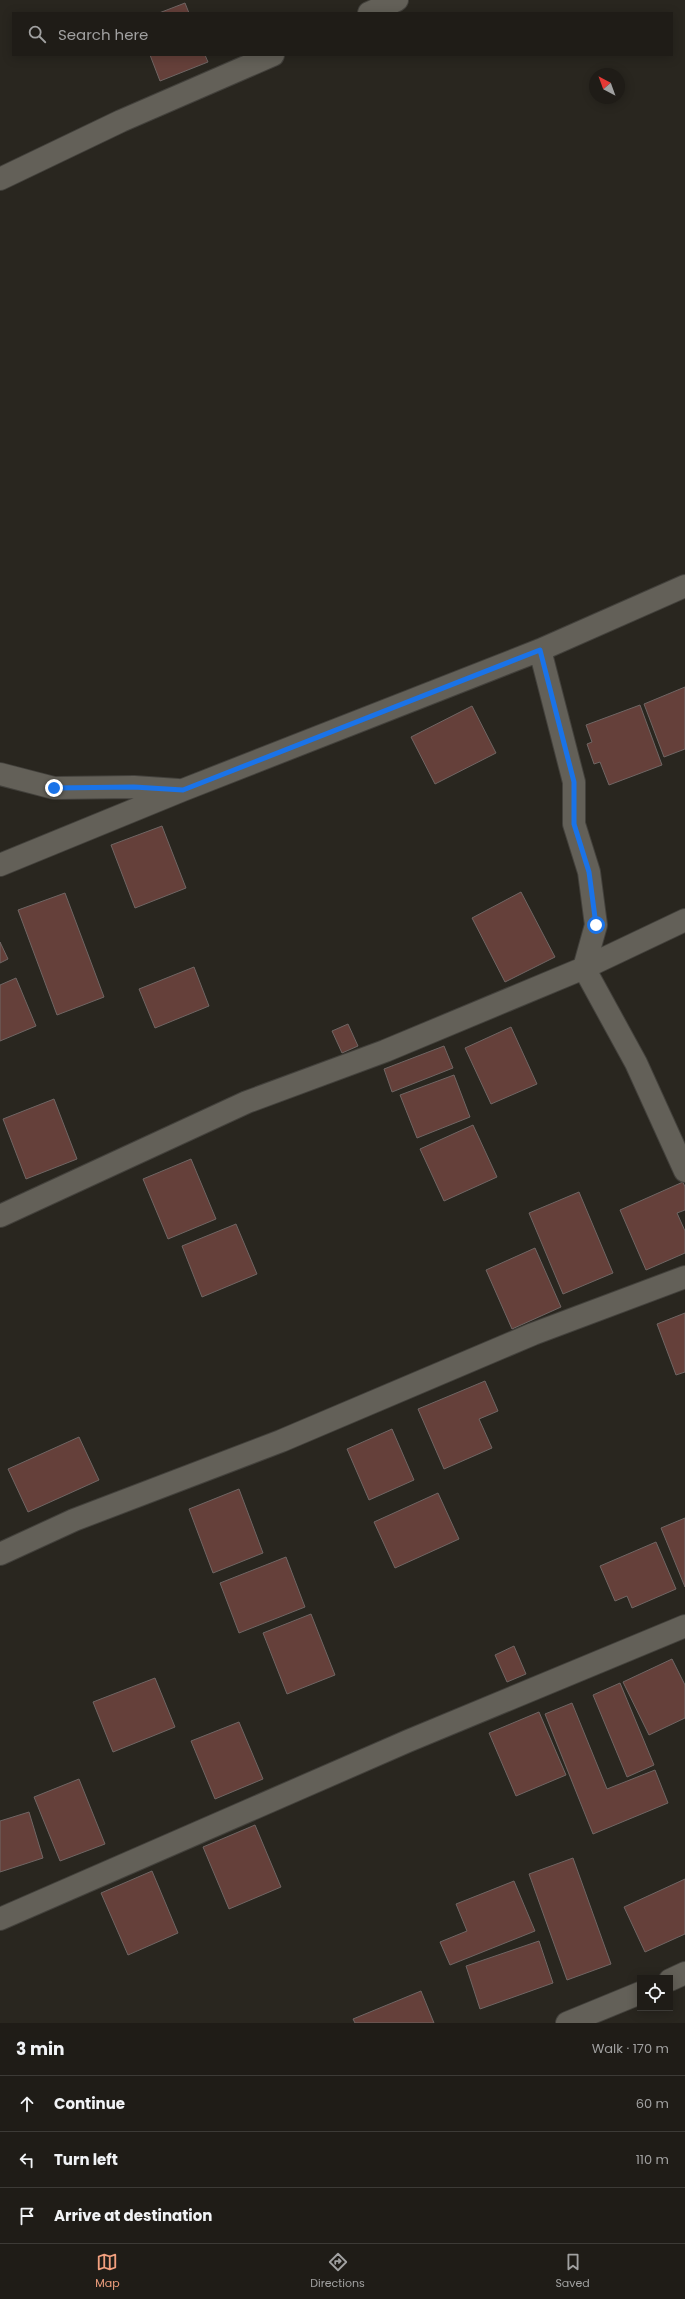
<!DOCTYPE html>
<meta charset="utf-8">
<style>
:root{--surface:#1f1c17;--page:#272520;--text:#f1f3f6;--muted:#a1a1a1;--line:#3c3a36;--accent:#f2a07f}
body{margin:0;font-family:Poppins,sans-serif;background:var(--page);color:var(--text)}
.controls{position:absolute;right:12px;bottom:12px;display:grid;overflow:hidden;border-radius:0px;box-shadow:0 2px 10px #0003}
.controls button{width:36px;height:36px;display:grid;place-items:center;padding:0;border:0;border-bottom:1px solid var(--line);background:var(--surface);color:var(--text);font:20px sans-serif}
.compass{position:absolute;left:589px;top:68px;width:36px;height:36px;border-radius:50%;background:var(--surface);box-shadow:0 2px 10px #0003;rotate:319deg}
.stop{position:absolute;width:12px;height:12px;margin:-9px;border:3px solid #1a73e8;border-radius:50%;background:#fff}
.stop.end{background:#1a73e8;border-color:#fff;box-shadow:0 1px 4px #0008}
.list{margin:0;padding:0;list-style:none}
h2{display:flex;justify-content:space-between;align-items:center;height:52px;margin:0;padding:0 16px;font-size:17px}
h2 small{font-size:13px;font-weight:400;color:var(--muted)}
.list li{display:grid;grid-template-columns:26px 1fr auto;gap:12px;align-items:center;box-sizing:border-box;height:56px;padding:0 16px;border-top:1px solid var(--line)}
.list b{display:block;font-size:15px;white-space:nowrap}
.list em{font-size:13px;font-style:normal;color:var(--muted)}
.icon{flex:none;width:22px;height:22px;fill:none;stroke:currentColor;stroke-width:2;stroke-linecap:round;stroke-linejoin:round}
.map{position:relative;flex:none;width:685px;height:2023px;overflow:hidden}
.search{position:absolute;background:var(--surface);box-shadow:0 2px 10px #0003;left:12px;right:12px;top:12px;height:44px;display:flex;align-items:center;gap:10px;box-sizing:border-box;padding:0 14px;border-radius:0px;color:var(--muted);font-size:15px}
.sheet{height:220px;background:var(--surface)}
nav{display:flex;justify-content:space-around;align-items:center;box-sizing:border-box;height:56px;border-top:1px solid var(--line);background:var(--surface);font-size:11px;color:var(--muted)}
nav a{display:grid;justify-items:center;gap:2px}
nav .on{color:var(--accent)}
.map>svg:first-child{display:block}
.building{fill:#65403a;stroke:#706664}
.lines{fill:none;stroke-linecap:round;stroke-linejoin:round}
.minor-casing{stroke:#43413c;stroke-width:24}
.minor{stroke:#636058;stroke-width:22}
.route{stroke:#1a73e8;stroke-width:5}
</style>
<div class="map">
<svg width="685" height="2023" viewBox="0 0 685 2023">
<rect width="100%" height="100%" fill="#29261f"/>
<path class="building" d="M 185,3 L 189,13 L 159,13 Z
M 150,55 L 205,55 L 208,62 L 160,81 Z
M 685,687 L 685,749 L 664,757 L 644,704 Z
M 640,705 L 662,765 L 609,785 L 600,762 L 594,764 L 587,744 L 592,742 L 586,725 Z
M 472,706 L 496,753 L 435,784 L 411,737 Z
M 162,826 L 186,888 L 135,908 L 111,845 Z
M 521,892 L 555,957 L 505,982 L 472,918 Z
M 65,893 L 104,997 L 57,1015 L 18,910 Z
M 0,942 L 8,959 L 0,963 Z
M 194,967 L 209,1006 L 155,1028 L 139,989 Z
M 16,978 L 36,1026 L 0,1041 L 0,985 Z
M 348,1024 L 358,1046 L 342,1053 L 332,1031 Z
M 511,1027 L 537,1084 L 491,1104 L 465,1048 Z
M 444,1046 L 453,1068 L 392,1092 L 384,1069 Z
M 454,1075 L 470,1117 L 417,1138 L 400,1095 Z
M 54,1099 L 77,1159 L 26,1179 L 3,1119 Z
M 473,1125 L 497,1177 L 444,1201 L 420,1149 Z
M 191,1159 L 216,1219 L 168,1239 L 143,1179 Z
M 683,1182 L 685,1187 L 685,1210 L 677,1213 L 685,1231 L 685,1253 L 646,1270 L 620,1210 Z
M 579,1192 L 613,1273 L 563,1294 L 529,1213 Z
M 236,1224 L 257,1274 L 202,1297 L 182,1246 Z
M 535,1248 L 561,1307 L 512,1329 L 486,1270 Z
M 685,1313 L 685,1372 L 676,1375 L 657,1324 Z
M 485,1381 L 498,1411 L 479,1419 L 492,1448 L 444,1469 L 418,1409 Z
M 392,1429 L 414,1480 L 369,1500 L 347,1449 Z
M 79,1437 L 99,1480 L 28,1512 L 8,1469 Z
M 239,1489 L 263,1553 L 213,1573 L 189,1509 Z
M 438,1493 L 459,1539 L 395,1568 L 374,1522 Z
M 685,1518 L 685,1587 L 661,1528 Z
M 656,1542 L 676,1589 L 632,1608 L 627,1596 L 615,1601 L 600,1566 Z
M 286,1557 L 305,1607 L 239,1633 L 220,1583 Z
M 311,1614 L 335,1675 L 287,1694 L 263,1633 Z
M 514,1646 L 526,1674 L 507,1682 L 495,1655 Z
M 672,1659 L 685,1685 L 685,1718 L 649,1735 L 623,1682 Z
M 155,1678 L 175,1727 L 113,1752 L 93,1702 Z
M 620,1683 L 654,1765 L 627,1777 L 593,1695 Z
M 572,1703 L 607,1789 L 655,1770 L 668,1803 L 593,1834 L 545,1714 Z
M 539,1712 L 566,1775 L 516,1796 L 489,1733 Z
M 239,1722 L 263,1779 L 215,1799 L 191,1741 Z
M 79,1779 L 105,1844 L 60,1861 L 34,1797 Z
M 29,1812 L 43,1858 L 0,1872 L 0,1821 Z
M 255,1825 L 281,1887 L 229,1909 L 203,1847 Z
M 573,1858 L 611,1964 L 567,1980 L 529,1874 Z
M 152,1871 L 178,1933 L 128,1955 L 101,1893 Z
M 685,1879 L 685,1934 L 645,1952 L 624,1907 Z
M 514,1881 L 535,1931 L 450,1965 L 440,1942 L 467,1931 L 456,1904 Z
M 539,1941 L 553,1983 L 480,2009 L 466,1966 Z
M 421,1991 L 434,2023 L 355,2023 L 353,2019 Z"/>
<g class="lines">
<g class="minor-casing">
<path id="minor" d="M 369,13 L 397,0
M 0,179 L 121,121 L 273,55
M 540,650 L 574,782 L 574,824 L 589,872 L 596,925 L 584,968 L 636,1063 L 685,1171
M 0,774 L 54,788 L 134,787 L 178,790
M 0,865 L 183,790 L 540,650 L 685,586
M 0,1216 L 247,1102 L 385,1051 L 584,968 L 685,920
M 0,1554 L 74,1520 L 281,1441 L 533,1334 L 685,1277
M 0,1919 L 408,1741 L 685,1626
M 670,1980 L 685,1973
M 567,2023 L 640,1993"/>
</g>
<use href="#minor" class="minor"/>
</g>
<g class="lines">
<path class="route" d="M 54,788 L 134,787 L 183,790 L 540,650 L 574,782 L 574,824 L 589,872 L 596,925"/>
</g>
</svg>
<div class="controls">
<button><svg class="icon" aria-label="locate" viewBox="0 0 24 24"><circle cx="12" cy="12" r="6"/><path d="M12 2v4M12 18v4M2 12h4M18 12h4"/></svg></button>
</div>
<svg class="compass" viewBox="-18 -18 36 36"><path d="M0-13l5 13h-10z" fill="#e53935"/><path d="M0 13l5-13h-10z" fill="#a1a1a1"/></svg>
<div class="stop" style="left:596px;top:925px"></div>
<div class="stop end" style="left:54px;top:788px"></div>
<div class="search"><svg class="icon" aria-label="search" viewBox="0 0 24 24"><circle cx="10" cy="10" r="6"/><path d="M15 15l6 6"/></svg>Search here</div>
</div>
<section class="sheet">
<h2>3 min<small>Walk · 170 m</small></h2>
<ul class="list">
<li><svg class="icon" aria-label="ahead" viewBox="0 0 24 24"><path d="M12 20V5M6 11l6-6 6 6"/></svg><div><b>Continue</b></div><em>60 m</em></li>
<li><svg class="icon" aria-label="left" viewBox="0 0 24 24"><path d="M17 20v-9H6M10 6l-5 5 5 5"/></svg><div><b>Turn left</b></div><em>110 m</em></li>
<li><svg class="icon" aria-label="arrive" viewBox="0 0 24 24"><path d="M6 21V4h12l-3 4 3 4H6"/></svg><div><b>Arrive at destination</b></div></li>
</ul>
</section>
<nav>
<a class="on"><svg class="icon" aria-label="map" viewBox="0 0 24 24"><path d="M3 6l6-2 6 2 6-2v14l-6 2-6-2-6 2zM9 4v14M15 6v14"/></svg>Map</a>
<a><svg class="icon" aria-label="directions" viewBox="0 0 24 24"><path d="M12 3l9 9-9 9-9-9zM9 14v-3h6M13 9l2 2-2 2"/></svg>Directions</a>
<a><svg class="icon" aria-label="saved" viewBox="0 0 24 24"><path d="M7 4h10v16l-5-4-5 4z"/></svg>Saved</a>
</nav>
